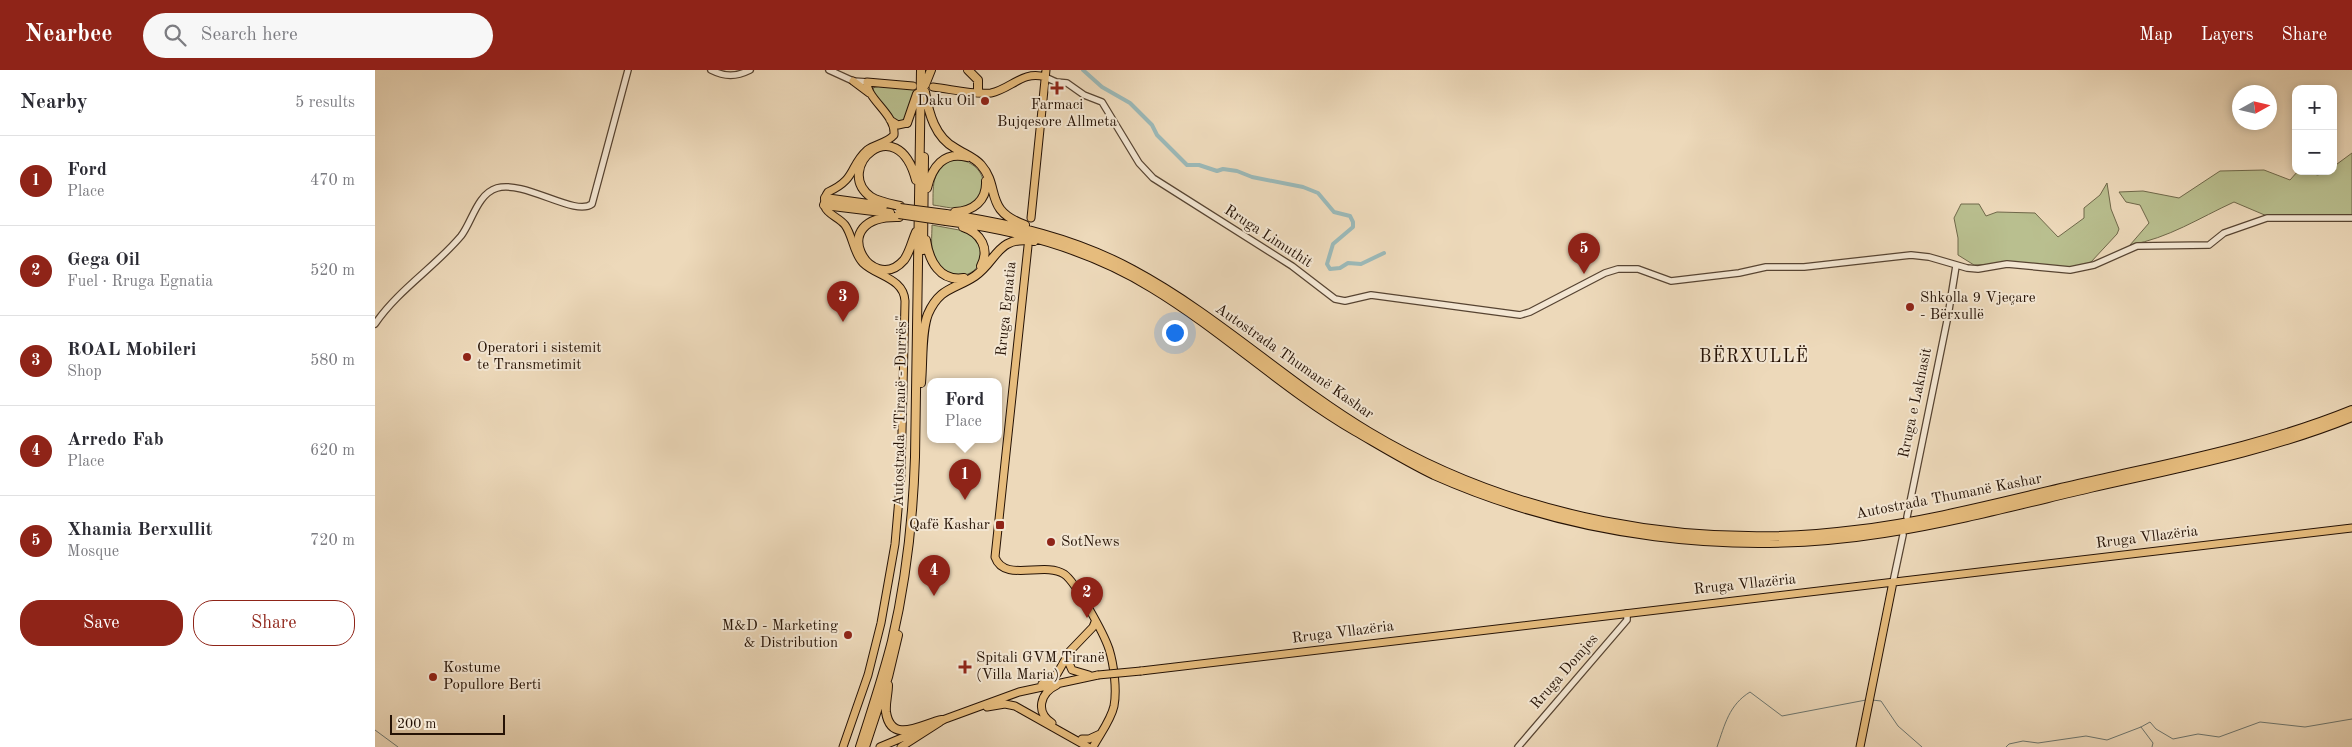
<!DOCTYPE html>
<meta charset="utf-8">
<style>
:root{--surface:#fff;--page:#f7f7f7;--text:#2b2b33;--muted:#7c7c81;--line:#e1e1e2;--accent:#8f2418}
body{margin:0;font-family:"Old Standard TT",serif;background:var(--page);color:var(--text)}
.controls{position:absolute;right:15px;top:15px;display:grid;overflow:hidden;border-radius:10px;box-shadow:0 2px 8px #0003}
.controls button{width:45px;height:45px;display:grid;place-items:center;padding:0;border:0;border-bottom:1px solid var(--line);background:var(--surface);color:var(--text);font:25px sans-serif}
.compass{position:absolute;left:1857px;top:15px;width:45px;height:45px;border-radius:50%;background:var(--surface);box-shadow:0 2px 8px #0003;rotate:82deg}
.scale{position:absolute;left:15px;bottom:12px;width:115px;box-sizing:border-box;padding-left:5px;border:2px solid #251205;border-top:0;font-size:14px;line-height:18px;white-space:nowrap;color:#251205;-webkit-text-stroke:4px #f3e6d2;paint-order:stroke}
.you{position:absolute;left:799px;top:262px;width:18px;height:18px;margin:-12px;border:4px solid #fff;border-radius:50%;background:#1a73e8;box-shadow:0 0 0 8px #1a73e833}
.badge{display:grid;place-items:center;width:32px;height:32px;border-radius:50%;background:var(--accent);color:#fff;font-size:16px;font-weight:700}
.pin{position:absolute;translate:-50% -41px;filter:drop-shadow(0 1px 2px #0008)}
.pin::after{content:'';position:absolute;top:26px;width:18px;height:15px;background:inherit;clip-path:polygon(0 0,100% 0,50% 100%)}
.popup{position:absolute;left:552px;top:308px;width:75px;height:65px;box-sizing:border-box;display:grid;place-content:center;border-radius:10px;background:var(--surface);filter:drop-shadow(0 1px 4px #0005);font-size:16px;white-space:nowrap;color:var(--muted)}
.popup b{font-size:19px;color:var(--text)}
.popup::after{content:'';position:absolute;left:50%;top:100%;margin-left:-10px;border:10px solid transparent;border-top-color:var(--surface)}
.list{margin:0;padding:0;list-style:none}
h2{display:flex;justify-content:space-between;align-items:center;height:65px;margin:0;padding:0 20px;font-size:21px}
h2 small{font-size:16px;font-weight:400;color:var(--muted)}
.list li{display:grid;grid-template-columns:32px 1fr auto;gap:15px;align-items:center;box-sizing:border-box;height:90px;padding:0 20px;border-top:1px solid var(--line)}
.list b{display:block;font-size:19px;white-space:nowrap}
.list p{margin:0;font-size:16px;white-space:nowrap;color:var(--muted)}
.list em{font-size:16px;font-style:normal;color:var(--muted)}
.actions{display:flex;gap:10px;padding:15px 20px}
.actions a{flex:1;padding:11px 0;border:1px solid var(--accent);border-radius:20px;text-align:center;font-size:18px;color:var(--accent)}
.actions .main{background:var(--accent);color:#fff}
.icon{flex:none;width:28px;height:28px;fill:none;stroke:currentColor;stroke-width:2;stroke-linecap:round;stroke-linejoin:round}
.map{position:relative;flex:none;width:1977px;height:677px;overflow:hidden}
header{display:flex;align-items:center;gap:30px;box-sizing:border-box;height:70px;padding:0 25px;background:var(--accent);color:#fff}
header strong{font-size:24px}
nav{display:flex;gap:28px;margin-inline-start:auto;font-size:18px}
.search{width:350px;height:45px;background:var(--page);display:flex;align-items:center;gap:12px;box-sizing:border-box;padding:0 18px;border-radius:28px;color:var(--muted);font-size:19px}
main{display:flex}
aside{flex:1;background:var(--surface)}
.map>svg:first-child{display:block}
.green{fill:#b9bf8f;stroke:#6f684a}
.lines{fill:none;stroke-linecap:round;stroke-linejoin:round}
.stream{stroke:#6c7670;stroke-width:1}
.canal{stroke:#9bb9b8;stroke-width:4}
.minor-casing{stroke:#574432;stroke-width:8}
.major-casing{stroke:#251205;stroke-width:9}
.highway-casing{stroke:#251205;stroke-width:10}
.minor{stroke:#f3e6d2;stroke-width:5.5}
.major{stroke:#e6bc7d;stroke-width:7}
.highway{stroke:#e6bc7d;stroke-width:8}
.major-bridge-casing{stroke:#251205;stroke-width:9;stroke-linecap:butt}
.highway-bridge-casing{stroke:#251205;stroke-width:10;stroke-linecap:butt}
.major-bridge{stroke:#e6bc7d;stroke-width:7}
.highway-bridge{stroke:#e6bc7d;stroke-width:8}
.poi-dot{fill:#8f2418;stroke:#f3e6d2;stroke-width:2}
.labels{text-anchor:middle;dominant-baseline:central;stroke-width:4;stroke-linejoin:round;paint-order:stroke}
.poi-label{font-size:15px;fill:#251205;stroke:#f3e6d2;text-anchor:start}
.street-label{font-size:15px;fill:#251205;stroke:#f3e6d2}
.quarter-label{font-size:18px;letter-spacing:1px;fill:#251205;stroke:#f3e6d2}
</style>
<header>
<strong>Nearbee</strong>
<div class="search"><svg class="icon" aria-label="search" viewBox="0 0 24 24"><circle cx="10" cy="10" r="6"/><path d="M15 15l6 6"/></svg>Search here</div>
<nav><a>Map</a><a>Layers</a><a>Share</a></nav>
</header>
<main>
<aside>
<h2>Nearby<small>5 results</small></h2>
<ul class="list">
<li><span class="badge">1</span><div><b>Ford</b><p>Place</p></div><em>470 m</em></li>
<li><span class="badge">2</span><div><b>Gega Oil</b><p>Fuel · Rruga Egnatia</p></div><em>520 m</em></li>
<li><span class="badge">3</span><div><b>ROAL Mobileri</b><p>Shop</p></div><em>580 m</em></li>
<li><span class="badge">4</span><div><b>Arredo Fab</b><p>Place</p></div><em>620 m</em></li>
<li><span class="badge">5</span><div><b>Xhamia Berxullit</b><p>Mosque</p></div><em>720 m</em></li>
</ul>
<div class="actions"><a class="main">Save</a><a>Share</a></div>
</aside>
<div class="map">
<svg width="1977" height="677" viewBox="0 0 1977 677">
<rect width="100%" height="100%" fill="#edd9ba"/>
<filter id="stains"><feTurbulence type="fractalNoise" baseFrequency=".004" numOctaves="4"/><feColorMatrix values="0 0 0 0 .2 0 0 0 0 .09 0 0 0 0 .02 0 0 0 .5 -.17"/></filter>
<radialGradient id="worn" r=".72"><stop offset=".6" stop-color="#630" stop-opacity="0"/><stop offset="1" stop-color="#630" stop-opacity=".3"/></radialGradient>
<path class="green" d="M 501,15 L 540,19 L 529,53 L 520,52 L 499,24 L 498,19 Z
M 1977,83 L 1977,147 L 1892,146 L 1859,132 C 1824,148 1794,168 1755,175 L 1774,153 L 1765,135 L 1751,132 L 1744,122 L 1768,121 L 1804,128 L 1845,101 L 1889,100 L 1915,110 L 1923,101 L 1943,105 L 1950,101 L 1958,101 L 1958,97 Z
M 579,89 C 615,91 619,132 586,138 C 577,139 566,136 558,135 C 558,114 557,97 579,89 Z
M 1732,113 L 1736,139 L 1744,159 L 1742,164 L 1716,192 L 1697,199 L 1621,194 L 1599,195 L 1583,185 L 1583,168 L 1579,148 L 1586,134 L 1604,134 L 1611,146 L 1622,142 L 1660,143 L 1683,167 L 1709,148 L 1709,138 L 1725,125 Z
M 557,155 L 595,162 L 607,177 C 606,183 606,191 603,196 C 592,212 568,206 560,191 C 555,180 557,166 557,155 Z"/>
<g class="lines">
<path class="stream" d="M 1497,630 L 1506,631 L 1523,656 L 1547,677
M 1766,657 L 1778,673 L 1777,677
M 0,660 L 23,677
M 1342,677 C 1350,654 1354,635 1375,622 L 1407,646 L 1491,630
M 1631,677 L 1634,674 L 1648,671 L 1663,673 L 1711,666 L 1732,670 L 1766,657 L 1775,652 L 1781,659 L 1798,669 L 1823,664 L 1844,667 L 1885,652 L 1930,657 L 1977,649"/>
<path class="canal" d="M 708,0 L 727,17 L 755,33 L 777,55 L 782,65 L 812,95 L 824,95 L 842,101 L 848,99 L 862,101 L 877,107 L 928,117 L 943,123 L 959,142 L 975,146 L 978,152 L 978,157 L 958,174 L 952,194 L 955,199 L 965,198 L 973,193 L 986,194 L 1009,183"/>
<g class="minor-casing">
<path id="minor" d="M 336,0 C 350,7 361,7 375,0
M 454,0 L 478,11 L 492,12
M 670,7 L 681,12 L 692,13 L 709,25 L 727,32 L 764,93 L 778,108 L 917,196 L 960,229 L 970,231 L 996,225 L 1145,245 L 1155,242 L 1230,203 L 1243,199 L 1263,199 L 1296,211 L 1364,203 L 1391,197 L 1429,197 L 1536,185 L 1554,187 L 1592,198 L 1603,199 L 1632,194 L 1695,200 L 1719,195 L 1762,176 L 1834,175 L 1849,163 L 1892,148 L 1977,148
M 0,254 C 23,220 60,197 86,166 C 97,152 102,124 122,118 C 150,110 200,147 217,134 L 253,0
M 1532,447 L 1573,246 L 1581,196
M 1518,512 L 1528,465
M 1143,677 L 1252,550 L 1252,543"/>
</g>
<g class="major-casing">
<path id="major" d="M 478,11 L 494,23
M 558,17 C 576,19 598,25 616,23 C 636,19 648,0 670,7
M 515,50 L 523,55 L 532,53
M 656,148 L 671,0
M 653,176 L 620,487 C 629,513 669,491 689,504 C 701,512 729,564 734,579 C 739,595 742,620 739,636 C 736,650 725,664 718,677
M 695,587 L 694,593 L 697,600 L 714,605
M 766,601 L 1977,458
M 667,614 L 682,604 L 695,581 L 718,557 L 720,552
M 612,637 L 630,634 L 640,636 L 713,677
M 562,652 L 644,622 L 723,605
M 677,653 C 660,642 665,623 682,615
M 707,669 L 714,669 L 725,664
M 468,677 L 493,605 L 506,553 L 520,474 L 526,405 L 530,231 C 529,208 501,206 488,193 C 478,183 478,166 470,155 C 465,148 452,144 450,137 C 449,132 450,126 453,122 C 482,109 474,96 492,80 C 500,74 512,73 519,65 C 521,44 492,30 492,12 L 538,16
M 505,677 L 546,660
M 526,677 L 565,652
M 1485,677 L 1518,512"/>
</g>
<g class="highway-casing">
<path id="highway" d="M 593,0 L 603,10 L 603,22
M 550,15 L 556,0
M 550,22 C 554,44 560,67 580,78 C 589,84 599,87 606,95 C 626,118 608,140 650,155
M 532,53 L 542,24
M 552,118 C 557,97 569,81 592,87
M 450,128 L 508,136
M 449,135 L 515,143
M 525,136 C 516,134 504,132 496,127 C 457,99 522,38 541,110
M 580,142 C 598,141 612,131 611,111
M 571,144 C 636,154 700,168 758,200 C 842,245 912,313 994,362 C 1137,448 1315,481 1480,460 C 1557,451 1633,430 1708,413 C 1799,392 1891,375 1977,340
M 524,147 C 448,145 496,228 529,190 C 535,182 537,171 541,162
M 571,151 C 643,160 714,179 777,218 C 848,261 908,319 980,361 C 1006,376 1032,392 1059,405 C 1199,467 1358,487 1509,463 C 1579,452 1647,434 1715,418 C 1803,398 1893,381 1977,347
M 588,157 C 606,163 615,179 606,196
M 551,170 C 554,191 565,212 589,208
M 548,180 L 549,87
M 546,313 C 548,292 546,262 553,244 C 565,217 579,220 600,206 C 622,191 622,165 659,171
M 513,615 C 513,624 510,633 511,642 C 516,676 549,653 567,650
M 485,677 C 496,642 508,607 517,571 C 531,511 538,449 540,387 L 546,0
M 490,677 L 513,607 L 523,565"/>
</g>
<use href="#minor" class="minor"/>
<use href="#major" class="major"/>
<use href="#highway" class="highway"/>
<g class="major-bridge-casing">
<path id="major-bridge" d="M 723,605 L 766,601"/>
</g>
<g class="highway-bridge-casing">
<path id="highway-bridge" d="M 525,138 L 571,144
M 524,144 L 571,151"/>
</g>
<use href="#major-bridge" class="major-bridge"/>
<use href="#highway-bridge" class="highway-bridge"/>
</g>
<g class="poi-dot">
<path d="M679.5 10.5h5v5h5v5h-5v5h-5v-5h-5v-5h5z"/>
<circle cx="610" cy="31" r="5"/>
<circle cx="1535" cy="237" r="5"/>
<circle cx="92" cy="287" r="5"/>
<rect x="620" y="450" width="10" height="10" rx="2.5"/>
<circle cx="676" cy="472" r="5"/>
<circle cx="473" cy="565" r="5"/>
<path d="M587.5 589.5h5v5h5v5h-5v5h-5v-5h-5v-5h5z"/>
<circle cx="58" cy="607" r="5"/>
</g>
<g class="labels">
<g class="poi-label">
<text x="600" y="31" text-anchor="end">Daku Oil</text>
<text x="682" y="35" text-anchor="middle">Farmaci<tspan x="682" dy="17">Bujqesore Allmeta</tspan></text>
<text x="1545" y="228">Shkolla 9 Vjeçare<tspan x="1545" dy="17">- Bërxullë</tspan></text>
<text x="102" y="278">Operatori i sistemit<tspan x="102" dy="17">te Transmetimit</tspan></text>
<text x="615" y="455" text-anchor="end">Qafë Kashar</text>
<text x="686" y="472">SotNews</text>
<text x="463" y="556" text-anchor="end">M&amp;D - Marketing<tspan x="463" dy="17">&amp; Distribution</tspan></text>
<text x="601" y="588">Spitali GVM Tiranë<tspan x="601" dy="17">(Villa Maria)</tspan></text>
<text x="68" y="598">Kostume<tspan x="68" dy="17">Popullore Berti</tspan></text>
</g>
<g class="street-label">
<text transform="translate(893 167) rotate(33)">Rruga Limuthit</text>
<text transform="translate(632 239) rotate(-84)">Rruga Egnatia</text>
<text transform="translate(919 292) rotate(35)">Autostrada Thumanë Kashar</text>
<text transform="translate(1541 333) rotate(-78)">Rruga e Laknasit</text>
<text transform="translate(526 341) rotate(-89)">Autostrada "Tiranë - Durrës"</text>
<text transform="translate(1574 427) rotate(-11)">Autostrada Thumanë Kashar</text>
<text transform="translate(1772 468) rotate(-7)">Rruga Vllazëria</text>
<text transform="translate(1370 515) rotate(-6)">Rruga Vllazëria</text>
<text transform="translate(968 563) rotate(-7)">Rruga Vllazëria</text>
<text transform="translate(1190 602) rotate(-49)">Rruga Domjes</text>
</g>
<g class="quarter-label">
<text x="1379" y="287">BËRXULLË</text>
</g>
</g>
<rect width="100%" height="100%" filter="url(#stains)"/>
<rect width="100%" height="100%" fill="url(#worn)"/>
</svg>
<div class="controls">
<button>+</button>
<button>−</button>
</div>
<svg class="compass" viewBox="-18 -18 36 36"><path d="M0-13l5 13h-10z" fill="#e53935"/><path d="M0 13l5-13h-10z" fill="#7c7c81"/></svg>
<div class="scale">200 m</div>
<div class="you"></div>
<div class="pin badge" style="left:590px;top:430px">1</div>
<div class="popup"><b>Ford</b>Place</div>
<div class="pin badge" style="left:712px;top:548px">2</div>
<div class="pin badge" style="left:468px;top:252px">3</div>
<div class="pin badge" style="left:559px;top:526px">4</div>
<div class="pin badge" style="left:1209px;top:204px">5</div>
</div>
</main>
